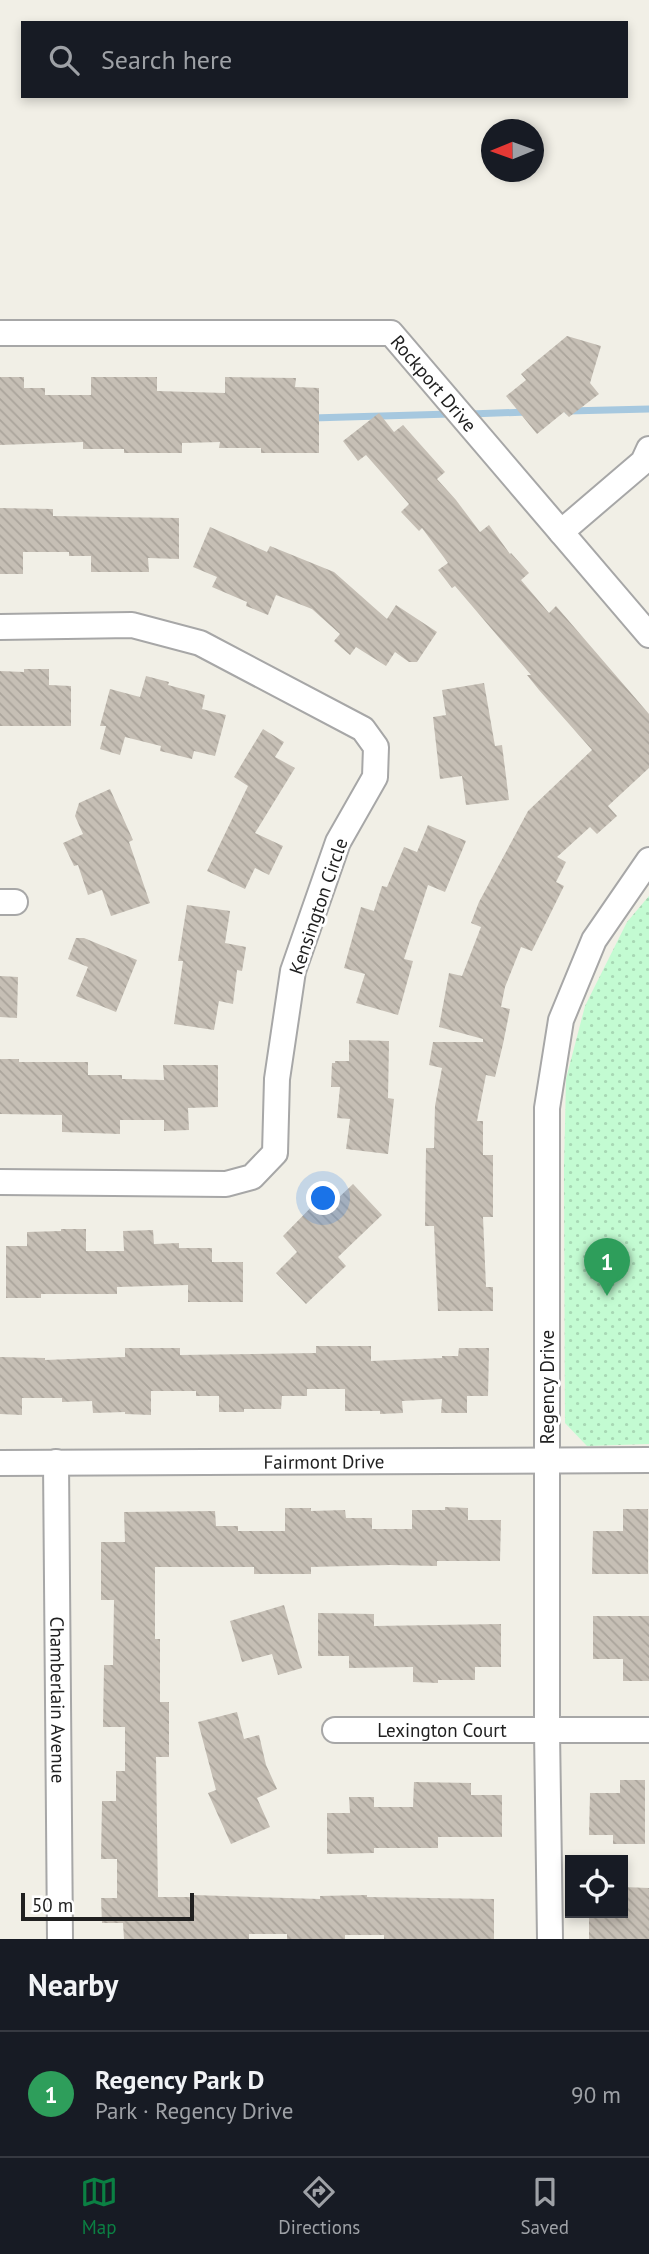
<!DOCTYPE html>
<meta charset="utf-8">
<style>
:root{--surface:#171b24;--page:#20242c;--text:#f1f3f6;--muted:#9ea1a6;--line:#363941;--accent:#0b8043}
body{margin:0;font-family:"PT Sans",sans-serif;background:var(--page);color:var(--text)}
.controls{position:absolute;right:21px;bottom:21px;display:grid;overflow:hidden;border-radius:0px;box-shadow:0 4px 10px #0003}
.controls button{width:63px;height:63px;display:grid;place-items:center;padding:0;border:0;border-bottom:2px solid var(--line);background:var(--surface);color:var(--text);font:35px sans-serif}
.compass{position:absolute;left:481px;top:119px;width:63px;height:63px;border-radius:50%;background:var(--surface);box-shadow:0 4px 10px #0003;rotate:269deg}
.scale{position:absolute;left:21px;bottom:18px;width:173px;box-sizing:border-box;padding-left:7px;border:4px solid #202020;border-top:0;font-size:19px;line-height:24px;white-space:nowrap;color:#202020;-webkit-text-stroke:5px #fff;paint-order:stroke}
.you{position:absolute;left:324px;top:1199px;width:24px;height:24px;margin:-18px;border:5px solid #fff;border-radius:50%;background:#1a73e8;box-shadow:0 0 0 10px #1a73e833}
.badge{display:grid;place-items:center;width:46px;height:46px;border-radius:50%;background:var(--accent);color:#fff;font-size:23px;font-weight:700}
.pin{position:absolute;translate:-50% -58px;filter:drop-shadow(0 2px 4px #0008)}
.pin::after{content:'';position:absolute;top:37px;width:24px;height:21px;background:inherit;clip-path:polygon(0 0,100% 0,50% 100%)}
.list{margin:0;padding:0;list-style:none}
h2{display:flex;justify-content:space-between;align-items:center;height:91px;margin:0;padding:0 28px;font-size:30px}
h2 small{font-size:23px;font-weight:400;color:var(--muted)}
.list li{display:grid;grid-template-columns:46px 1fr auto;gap:21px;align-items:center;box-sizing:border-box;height:126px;padding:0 28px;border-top:2px solid var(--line)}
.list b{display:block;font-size:26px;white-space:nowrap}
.list p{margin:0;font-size:23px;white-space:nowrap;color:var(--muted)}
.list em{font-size:23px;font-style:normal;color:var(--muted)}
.icon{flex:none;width:38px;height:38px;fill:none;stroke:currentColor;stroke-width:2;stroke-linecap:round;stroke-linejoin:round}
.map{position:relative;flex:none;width:649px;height:1939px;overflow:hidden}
.search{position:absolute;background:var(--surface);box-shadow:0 4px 10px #0003;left:21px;right:21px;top:21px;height:77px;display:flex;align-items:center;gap:18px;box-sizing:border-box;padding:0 24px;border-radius:0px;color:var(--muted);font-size:26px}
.sheet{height:217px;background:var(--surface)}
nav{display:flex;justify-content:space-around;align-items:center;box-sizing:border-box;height:98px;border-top:2px solid var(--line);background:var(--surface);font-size:19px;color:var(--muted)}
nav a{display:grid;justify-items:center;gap:4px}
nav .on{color:var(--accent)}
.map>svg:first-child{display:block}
.park{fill:url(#park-dots)}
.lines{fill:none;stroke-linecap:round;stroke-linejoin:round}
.stream{stroke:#a6c8df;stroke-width:7}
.building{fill:url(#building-back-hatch)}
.street-casing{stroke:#a7a7a7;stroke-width:28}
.street{stroke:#fff;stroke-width:24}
.labels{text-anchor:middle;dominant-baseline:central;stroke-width:6;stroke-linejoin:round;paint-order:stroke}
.street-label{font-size:19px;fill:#202020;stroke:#fff}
</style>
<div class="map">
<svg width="649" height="1939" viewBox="0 0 649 1939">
<defs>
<pattern id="park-dots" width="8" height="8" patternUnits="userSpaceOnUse" patternTransform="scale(1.75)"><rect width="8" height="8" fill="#c3fbd2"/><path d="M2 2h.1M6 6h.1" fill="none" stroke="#a7d7b4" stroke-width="1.8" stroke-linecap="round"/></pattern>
<pattern id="building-back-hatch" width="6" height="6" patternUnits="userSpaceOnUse" patternTransform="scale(1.75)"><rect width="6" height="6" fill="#c6bfb5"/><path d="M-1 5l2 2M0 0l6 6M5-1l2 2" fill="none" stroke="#aaa49b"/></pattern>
</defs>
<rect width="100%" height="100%" fill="#f1efe6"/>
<path class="park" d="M 649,896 L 649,1444 L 587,1446 L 565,1423 L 564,1168 L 566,1079 L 585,1006 L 627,922 Z"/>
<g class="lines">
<path class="stream" d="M 568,411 L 649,409
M 470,414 L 528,412
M 312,418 L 451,414"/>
</g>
<path class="building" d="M 567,336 L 601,346 L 590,383 L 599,394 L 569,417 L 564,412 L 537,434 L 506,396 L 526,380 L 521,374 Z
M 0,377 L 24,377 L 24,388 L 45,388 L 45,395 L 91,395 L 91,377 L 157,377 L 157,391 L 225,393 L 225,377 L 296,378 L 295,387 L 319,388 L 319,453 L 261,453 L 261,448 L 219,448 L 220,442 L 182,443 L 182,453 L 124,453 L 124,449 L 83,449 L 83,442 L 0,445 Z
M 379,413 L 394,432 L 403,425 L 445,472 L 437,479 L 456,500 L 480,532 L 489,525 L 510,554 L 511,553 L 529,573 L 521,580 L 549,613 L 556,606 L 649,714 L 649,768 L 608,806 L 617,816 L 597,834 L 590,827 L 557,857 L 566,862 L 556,882 L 564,886 L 532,951 L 521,947 L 505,987 L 501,1007 L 510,1009 L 503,1044 L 495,1077 L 486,1075 L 477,1121 L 483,1121 L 483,1155 L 493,1155 L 493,1217 L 483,1217 L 486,1287 L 493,1287 L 493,1311 L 438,1311 L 434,1226 L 425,1226 L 426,1148 L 434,1148 L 435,1106 L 442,1068 L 429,1065 L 433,1042 L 483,1042 L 483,1039 L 439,1027 L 449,973 L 462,976 L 481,927 L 471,923 L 479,902 L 528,811 L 592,750 L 539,690 L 527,675 L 531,675 L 455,586 L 452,588 L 438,570 L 448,563 L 422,528 L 419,531 L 401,512 L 409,504 L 366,455 L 358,461 L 343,441 Z
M 0,508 L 53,509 L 53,516 L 179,518 L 179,559 L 148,558 L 149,572 L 91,572 L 91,556 L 69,556 L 69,552 L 23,552 L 23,574 L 0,574 Z
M 210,527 L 267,552 L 270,546 L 334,572 L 387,619 L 396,605 L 437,632 L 417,662 L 409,662 L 395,652 L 386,666 L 356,647 L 350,655 L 334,641 L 340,634 L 312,609 L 276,595 L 268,615 L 246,606 L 247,602 L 212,587 L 217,577 L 193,567 Z
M 24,669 L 49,669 L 49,685 L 71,686 L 71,726 L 0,726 L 0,671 L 24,672 Z
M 146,676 L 169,682 L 168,685 L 205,695 L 202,709 L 226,715 L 215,756 L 194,751 L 192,759 L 160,751 L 161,746 L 125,737 L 120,755 L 100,749 L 106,726 L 100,726 L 110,689 L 140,697 Z
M 484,683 L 495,746 L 502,745 L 509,800 L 466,805 L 462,776 L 440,779 L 433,717 L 446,715 L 442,690 Z
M 263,729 L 284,742 L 275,757 L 295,768 L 255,833 L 283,846 L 269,875 L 255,868 L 245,889 L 207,871 L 248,786 L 234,777 Z
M 110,789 L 133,840 L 129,842 L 150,903 L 111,916 L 102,890 L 88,895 L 78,865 L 74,866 L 63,843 L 83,834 L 75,816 L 79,803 Z
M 428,825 L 466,841 L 445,892 L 428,885 L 404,959 L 413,961 L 398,1015 L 356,1003 L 365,974 L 344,968 L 361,907 L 374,911 L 382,886 L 387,887 L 404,847 L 417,852 Z
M 187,905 L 230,911 L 225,943 L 246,947 L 242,971 L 237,970 L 233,1004 L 219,1001 L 214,1030 L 174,1024 L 183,961 L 178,961 Z
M 76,938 L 84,938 L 137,960 L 116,1012 L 76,996 L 88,967 L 68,959 Z
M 0,976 L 18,977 L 17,1018 L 0,1017 Z
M 349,1040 L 389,1041 L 388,1098 L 394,1099 L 388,1154 L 346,1149 L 350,1119 L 337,1118 L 340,1087 L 331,1087 L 332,1063 L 335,1063 L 335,1061 L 349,1061 Z
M 0,1059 L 19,1059 L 19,1062 L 88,1062 L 88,1075 L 122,1075 L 122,1079 L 164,1080 L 163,1065 L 218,1065 L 218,1107 L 188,1108 L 189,1130 L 164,1131 L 164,1120 L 120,1120 L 120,1134 L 62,1132 L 62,1115 L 0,1114 Z
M 353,1184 L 382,1215 L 338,1257 L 346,1266 L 306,1304 L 276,1273 L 297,1252 L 283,1236 L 326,1192 L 335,1201 Z
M 61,1229 L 86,1229 L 86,1251 L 124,1251 L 123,1231 L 153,1230 L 154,1244 L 179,1243 L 179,1248 L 212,1248 L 212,1262 L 243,1262 L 243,1302 L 188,1302 L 188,1285 L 117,1287 L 117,1294 L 41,1294 L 41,1298 L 6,1298 L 6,1246 L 27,1246 L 27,1232 L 61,1231 Z
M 316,1346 L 371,1346 L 371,1361 L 442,1358 L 442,1356 L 458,1356 L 459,1348 L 489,1348 L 488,1396 L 467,1396 L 467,1413 L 441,1413 L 442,1399 L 402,1401 L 403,1413 L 380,1414 L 380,1411 L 345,1411 L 345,1389 L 307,1389 L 307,1396 L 282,1396 L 281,1409 L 244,1409 L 244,1412 L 219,1412 L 219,1396 L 196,1396 L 196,1391 L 151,1391 L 151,1415 L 125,1414 L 125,1412 L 93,1413 L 92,1401 L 62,1402 L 62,1398 L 22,1398 L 22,1415 L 0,1414 L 0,1357 L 45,1358 L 45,1360 L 125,1357 L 125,1348 L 180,1348 L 180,1355 L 316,1353 Z
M 445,1507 L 468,1508 L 468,1520 L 501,1520 L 500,1561 L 437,1561 L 437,1566 L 390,1565 L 311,1567 L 311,1574 L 254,1574 L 254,1567 L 155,1567 L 155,1639 L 160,1639 L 160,1702 L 169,1702 L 169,1757 L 156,1757 L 158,1897 L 193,1897 L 193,1895 L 320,1899 L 320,1896 L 367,1895 L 367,1897 L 494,1899 L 494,1939 L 384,1939 L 384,1935 L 345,1935 L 345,1939 L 287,1939 L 287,1934 L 249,1934 L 249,1939 L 124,1939 L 123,1923 L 102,1923 L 101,1898 L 117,1898 L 117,1859 L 101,1859 L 102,1801 L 116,1801 L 116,1771 L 125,1771 L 125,1727 L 103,1727 L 104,1665 L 113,1665 L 114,1600 L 101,1600 L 101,1542 L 125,1542 L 124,1512 L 215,1511 L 216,1526 L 238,1526 L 238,1531 L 285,1531 L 285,1508 L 311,1508 L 311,1511 L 345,1510 L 346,1518 L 372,1518 L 372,1529 L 412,1529 L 412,1510 L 445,1510 Z
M 623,1509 L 648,1509 L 648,1574 L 592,1574 L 593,1531 L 623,1531 Z
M 284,1605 L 302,1668 L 278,1675 L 272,1654 L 242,1662 L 230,1621 Z
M 318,1613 L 374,1614 L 374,1626 L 501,1624 L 501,1667 L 475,1667 L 475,1680 L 438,1680 L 438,1683 L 413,1682 L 413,1667 L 349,1668 L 349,1656 L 318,1656 Z
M 593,1616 L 649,1616 L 649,1681 L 623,1681 L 623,1659 L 593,1659 Z
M 237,1712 L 244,1739 L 259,1735 L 266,1765 L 277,1789 L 257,1798 L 270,1827 L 231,1844 L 208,1793 L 216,1790 L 198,1722 Z
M 620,1780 L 645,1780 L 645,1844 L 613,1844 L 613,1835 L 589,1835 L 590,1793 L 620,1793 Z
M 414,1782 L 471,1783 L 471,1795 L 502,1795 L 502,1837 L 438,1837 L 438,1848 L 374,1848 L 374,1853 L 327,1854 L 327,1813 L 350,1813 L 349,1797 L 374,1797 L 374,1807 L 413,1807 Z
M 623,1887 L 649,1888 L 649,1939 L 589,1939 L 589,1913 L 623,1913 Z"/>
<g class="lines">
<g class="street-casing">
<g id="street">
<path id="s1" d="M 0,333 L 391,333 L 649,635"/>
<path d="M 561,532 L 643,462 L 649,449"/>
<path d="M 0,627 L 132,625 L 200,643 L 363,729 L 376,747 L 375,777 L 338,842 L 293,971 L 277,1079 L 275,1153 L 252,1177 L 226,1184 L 0,1182"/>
<path d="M 0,902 L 15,902"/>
<path id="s2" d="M 56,1462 L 60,1939"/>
<path id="s3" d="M 0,1463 L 649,1460"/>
<path id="s4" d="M 335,1730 L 649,1730"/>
<path d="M 550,1939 L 547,1731 L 547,1108 L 561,1020 L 594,940 L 649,860"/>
</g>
</g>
<use href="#street" class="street"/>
</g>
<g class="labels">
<g class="street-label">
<text stroke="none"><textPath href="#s1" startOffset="457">Rockport Drive</textPath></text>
<text transform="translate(318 906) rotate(-71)">Kensington Circle</text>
<text transform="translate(547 1387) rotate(-90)">Regency Drive</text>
<text stroke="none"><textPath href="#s3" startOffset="324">Fairmont Drive</textPath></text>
<text stroke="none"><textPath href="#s2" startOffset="238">Chamberlain Avenue</textPath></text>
<text stroke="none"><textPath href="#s4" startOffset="107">Lexington Court</textPath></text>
</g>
</g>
</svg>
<div class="controls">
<button><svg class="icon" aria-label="locate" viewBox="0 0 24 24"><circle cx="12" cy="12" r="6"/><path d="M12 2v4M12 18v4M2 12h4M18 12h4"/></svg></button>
</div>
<svg class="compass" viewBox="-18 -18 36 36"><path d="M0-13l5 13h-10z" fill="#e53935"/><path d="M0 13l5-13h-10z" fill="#9ea1a6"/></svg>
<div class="scale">50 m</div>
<div class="you"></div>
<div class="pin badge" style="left:607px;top:1296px;background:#2e9e5b">1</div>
<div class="search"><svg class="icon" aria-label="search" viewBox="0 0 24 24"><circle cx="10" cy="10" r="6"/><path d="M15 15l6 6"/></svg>Search here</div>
</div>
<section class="sheet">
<h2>Nearby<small></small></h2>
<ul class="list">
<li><span class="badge" style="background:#2e9e5b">1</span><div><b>Regency Park D</b><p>Park · Regency Drive</p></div><em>90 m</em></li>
</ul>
</section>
<nav>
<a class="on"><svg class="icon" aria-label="map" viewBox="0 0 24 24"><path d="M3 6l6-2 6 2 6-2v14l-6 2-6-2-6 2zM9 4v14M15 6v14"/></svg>Map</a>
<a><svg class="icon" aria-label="directions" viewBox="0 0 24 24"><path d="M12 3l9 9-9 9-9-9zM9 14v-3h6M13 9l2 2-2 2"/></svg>Directions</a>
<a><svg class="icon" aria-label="saved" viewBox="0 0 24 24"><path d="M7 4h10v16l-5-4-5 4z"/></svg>Saved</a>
</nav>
